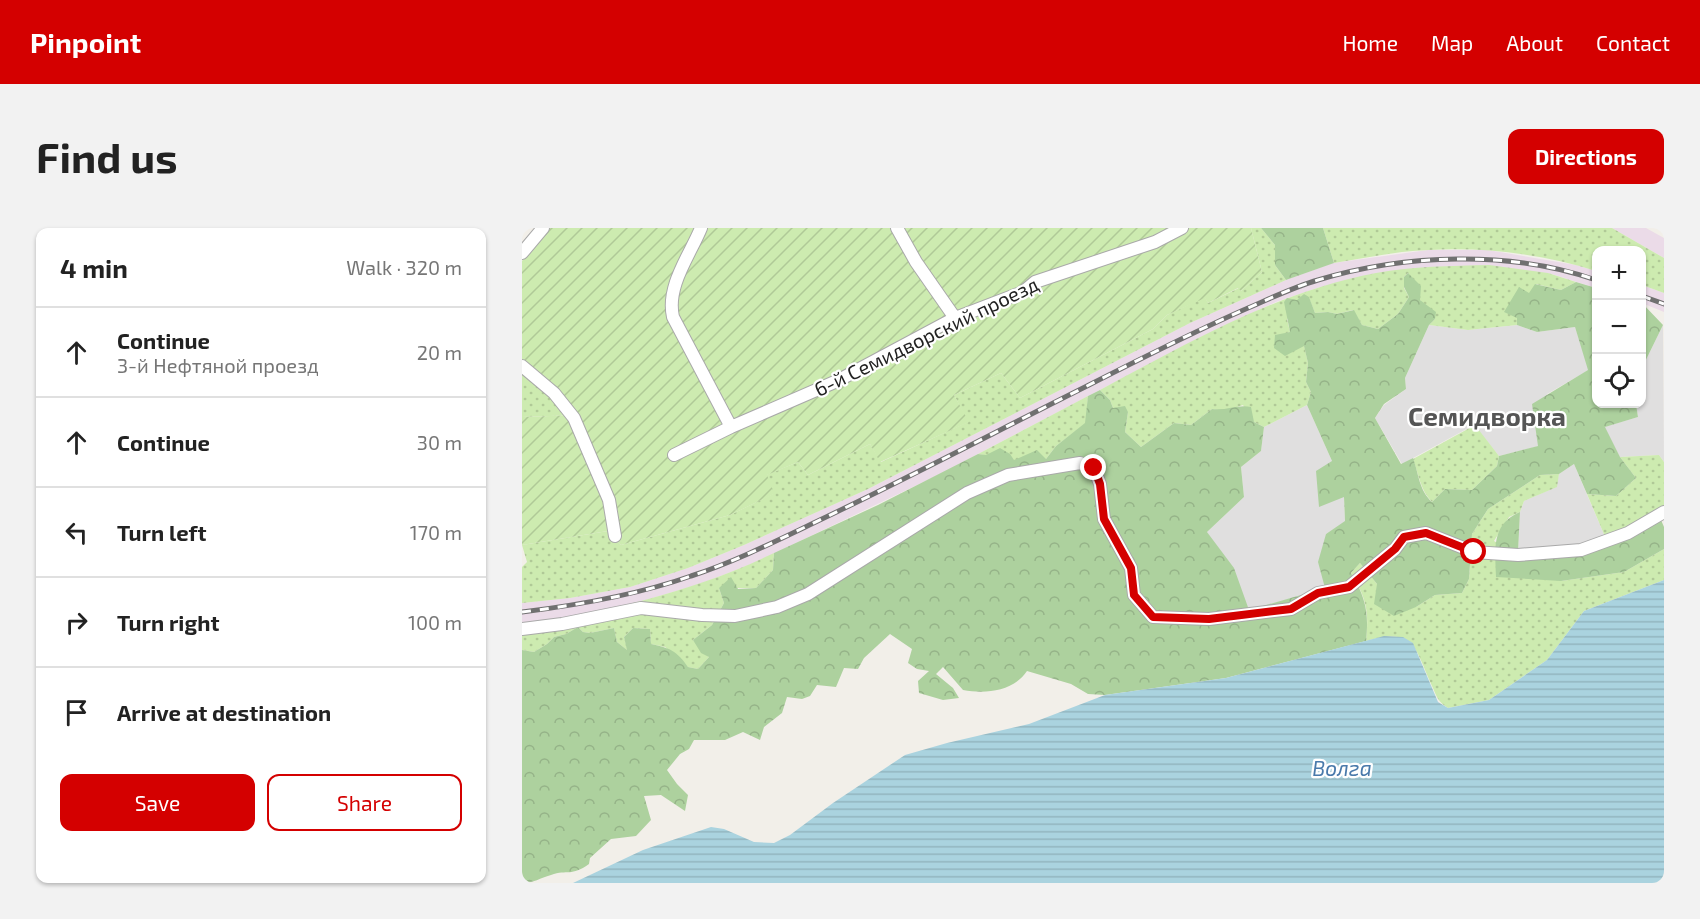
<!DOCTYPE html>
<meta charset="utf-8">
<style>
:root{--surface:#fff;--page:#f2f2f2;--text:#222;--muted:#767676;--line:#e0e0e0;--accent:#d40000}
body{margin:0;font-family:"Exo 2",sans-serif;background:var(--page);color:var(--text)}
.controls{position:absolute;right:18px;top:18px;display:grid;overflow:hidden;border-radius:12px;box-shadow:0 2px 4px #0004}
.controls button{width:54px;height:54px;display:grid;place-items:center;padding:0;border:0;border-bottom:2px solid var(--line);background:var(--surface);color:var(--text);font:30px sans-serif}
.stop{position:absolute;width:18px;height:18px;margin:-14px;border:4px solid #d40000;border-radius:50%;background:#fff}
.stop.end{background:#d40000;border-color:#fff;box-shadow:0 2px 6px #0008}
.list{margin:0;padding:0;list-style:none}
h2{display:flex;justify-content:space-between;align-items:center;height:78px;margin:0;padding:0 24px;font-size:26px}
h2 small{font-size:20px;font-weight:400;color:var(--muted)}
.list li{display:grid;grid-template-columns:39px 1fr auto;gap:18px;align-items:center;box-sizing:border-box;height:90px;padding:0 24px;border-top:2px solid var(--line)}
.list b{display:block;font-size:22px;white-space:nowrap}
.list p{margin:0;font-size:20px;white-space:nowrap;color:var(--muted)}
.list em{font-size:20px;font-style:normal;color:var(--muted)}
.actions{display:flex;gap:12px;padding:18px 24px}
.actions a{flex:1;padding:14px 0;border:2px solid var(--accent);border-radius:12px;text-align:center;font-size:21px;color:var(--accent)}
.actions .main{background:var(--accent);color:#fff}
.icon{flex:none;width:33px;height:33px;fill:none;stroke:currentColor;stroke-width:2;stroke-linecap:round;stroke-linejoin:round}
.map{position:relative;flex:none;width:1142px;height:655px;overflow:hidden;border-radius:12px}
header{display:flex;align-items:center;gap:36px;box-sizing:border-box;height:84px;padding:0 30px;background:var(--accent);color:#fff}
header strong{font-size:28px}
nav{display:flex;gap:33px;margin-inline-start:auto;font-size:21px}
.intro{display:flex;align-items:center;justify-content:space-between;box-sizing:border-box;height:144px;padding:0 36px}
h1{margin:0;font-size:42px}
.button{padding:15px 27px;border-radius:12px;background:var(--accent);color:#fff;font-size:21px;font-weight:700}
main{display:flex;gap:36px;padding:0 36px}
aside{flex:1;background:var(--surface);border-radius:12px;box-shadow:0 2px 4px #0004}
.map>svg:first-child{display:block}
.residential{fill:#e0dfdf}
.industrial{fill:#ebdbe8}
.grass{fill:url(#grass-dots)}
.forest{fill:url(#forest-crowns)}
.garden{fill:url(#garden-furrows)}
.water{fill:url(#water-rules)}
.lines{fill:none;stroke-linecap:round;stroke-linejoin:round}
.street-casing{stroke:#a9a9a9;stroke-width:14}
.street{stroke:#fff;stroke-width:12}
.rail-casing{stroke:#707070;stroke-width:5}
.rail{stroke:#fff;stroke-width:3;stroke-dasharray:9;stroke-linecap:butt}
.route{stroke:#d40000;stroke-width:8}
.labels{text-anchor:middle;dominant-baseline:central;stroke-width:4.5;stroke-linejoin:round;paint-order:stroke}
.street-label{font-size:20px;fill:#222;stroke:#fff}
.water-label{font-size:21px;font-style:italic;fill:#4a7aab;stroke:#fff}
.district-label{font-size:26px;font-weight:bold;fill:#555;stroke:#fff}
</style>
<header>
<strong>Pinpoint</strong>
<nav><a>Home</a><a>Map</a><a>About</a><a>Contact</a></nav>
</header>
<div class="intro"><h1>Find us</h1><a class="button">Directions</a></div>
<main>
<aside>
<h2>4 min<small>Walk · 320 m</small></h2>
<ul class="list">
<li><svg class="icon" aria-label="ahead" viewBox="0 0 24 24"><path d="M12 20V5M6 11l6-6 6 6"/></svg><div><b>Continue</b><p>3-й Нефтяной проезд</p></div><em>20 m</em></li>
<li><svg class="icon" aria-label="ahead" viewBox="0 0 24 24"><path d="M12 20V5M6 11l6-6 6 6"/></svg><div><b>Continue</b></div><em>30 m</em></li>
<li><svg class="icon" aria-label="left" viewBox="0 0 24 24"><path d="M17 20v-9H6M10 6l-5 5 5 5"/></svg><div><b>Turn left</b></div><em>170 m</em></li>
<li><svg class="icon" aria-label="right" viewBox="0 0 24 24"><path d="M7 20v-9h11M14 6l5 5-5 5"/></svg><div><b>Turn right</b></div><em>100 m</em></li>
<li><svg class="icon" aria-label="arrive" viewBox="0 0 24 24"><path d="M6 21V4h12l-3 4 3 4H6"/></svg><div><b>Arrive at destination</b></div></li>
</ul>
<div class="actions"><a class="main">Save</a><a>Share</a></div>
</aside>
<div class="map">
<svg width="1142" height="655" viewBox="0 0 1142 655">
<defs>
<pattern id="grass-dots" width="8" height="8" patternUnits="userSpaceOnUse" patternTransform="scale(1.5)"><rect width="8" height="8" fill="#cdebb0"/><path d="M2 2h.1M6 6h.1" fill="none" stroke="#b0c997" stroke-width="1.8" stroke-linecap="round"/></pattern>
<pattern id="forest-crowns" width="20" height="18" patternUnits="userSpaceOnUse" patternTransform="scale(1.5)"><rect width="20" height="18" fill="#add19e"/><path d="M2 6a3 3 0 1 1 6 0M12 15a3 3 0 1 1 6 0" fill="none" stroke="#95b388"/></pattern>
<pattern id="garden-furrows" width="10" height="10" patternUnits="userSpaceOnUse" patternTransform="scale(1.5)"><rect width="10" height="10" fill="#cdebb0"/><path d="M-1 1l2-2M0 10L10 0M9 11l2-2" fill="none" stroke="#b0c997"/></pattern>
<pattern id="water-rules" width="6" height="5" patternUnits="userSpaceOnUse" patternTransform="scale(1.5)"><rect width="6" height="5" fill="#aad3df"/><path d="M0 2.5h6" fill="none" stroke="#92b5bf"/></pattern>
</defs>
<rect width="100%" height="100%" fill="#f2efe9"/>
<path class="residential" d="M 907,97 L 946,102 L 995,97 L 1015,104 L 1053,99 L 1067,142 L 1025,166 L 1017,218 L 977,228 L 952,197 L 880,236 L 853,190 L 862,177 L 884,161 L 883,150 Z
M 1141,97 L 1142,234 L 1137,227 L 1098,229 L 1082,199 L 1116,189 L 1114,176 L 1120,176 L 1120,140 Z
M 785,177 L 810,233 L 797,278 L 822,268 L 823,294 L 804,306 L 803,361 L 727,382 L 685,304 L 722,269 L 719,239 L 739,223 L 742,199 Z
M 1052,236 L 1084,311 L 1059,321 L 996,325 L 998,284 L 1002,273 L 1034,259 L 1037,246 Z"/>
<path class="industrial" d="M 1090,0 L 1124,0 L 1142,10 L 1142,30 Z
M 906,22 L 966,22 L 1054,37 L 1074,43 L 1074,60 L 1026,45 L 798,59 L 754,74 L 677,110 L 416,247 L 232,335 L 178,356 L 117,374 L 55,389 L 0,396 L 0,375 L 48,370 L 108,359 L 166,340 L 222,317 L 346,261 L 668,95 L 764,52 L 811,35 Z
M 1120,57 L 1142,65 L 1142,84 L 1120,75 Z"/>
<path class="grass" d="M 729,0 L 739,0 L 753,17 L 753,37 L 764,52 L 668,95 L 346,261 L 222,317 L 166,340 L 108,359 L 48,370 L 0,375 L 0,339 L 5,334 L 0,317 L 86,303 L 99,317 L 208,287 L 251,266 L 244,247 L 276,234 L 286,247 L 348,216 L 359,234 L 446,194 L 432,167 L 479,145 L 498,170 L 631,101 L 645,87 L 683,69 L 686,75 L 717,60 L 719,63 L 740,44 Z
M 801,0 L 1090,0 L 1142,30 L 1142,65 L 1120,57 L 1120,22 L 1074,22 L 1074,43 C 1021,26 963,19 907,22 C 875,23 843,30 812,35 Z
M 967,37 L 1026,45 L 1054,54 L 1039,62 L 1014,56 L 995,90 L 995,97 L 946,102 L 907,97 L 913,91 L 898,72 L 886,45 L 882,49 L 882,60 L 887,69 L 876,86 L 856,101 L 840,97 L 831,82 L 815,86 L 806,84 L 793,85 L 787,70 L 765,91 L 768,104 L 762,106 L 782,117 L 786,135 L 784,154 L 789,164 L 785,177 L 742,199 L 732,194 L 721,177 L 703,183 L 690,181 L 669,197 L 652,195 L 619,219 L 603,204 L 606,184 L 591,180 L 588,172 L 578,162 C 666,115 754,64 854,45 C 891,38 929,38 967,37 Z
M 0,134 L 57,187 L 0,189 Z
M 566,168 L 564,195 L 534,218 L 524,231 L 492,232 L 456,226 Z
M 953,197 L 977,228 L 975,238 L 950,262 L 923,261 L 910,274 C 898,262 897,247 891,231 Z
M 1137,227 L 1142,234 L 1142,290 L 1084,311 L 1065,266 L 1094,268 L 1114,250 L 1098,229 Z
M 1037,246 L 1035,259 L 1002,273 L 998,284 L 987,289 L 972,313 L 1039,353 L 1102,344 L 1142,321 L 1142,352 L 1062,383 L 1025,432 L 967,472 L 926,480 C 916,474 915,469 910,458 C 892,419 894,399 844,413 C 847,384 845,371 829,345 L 838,335 L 855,356 L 894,379 L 913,367 L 940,365 L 947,351 L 950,306 L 966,281 L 1018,247 Z
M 252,325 L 251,342 L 234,360 L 197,360 L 202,375 L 190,397 L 171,412 L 187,429 L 176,441 L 166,439 L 143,419 L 129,416 L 128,401 L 111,400 L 102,409 L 106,423 L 95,414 L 92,400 L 68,405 L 61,404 L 56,399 L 44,406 L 32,409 L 25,416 L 12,424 L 0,422 L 0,396 C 87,384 173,363 252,325 Z"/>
<path class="forest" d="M 739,0 L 801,0 L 812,35 L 764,52 L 753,37 L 753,17 Z
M 886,45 L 899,58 L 898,72 L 914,84 L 913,91 L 907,97 L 883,150 L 884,161 L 862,176 L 853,190 L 879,236 L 891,230 C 897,247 897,262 910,274 L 923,261 L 950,262 L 975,238 L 977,228 L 1016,218 L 1010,176 L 1066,142 L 1053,99 L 1015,104 L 995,97 L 995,90 L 982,84 L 997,59 L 1007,65 L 1013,56 L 1039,62 L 1054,54 L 1074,60 L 1074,176 L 1114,176 L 1116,189 L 1083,199 L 1098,229 L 1114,250 L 1094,268 L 1065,266 L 1052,236 L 1037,246 L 1018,247 L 966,281 L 950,306 L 947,351 L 940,365 L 913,367 L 894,379 L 872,388 L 852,376 L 855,356 L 838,335 L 829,345 C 844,370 847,385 844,413 L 704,450 L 583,467 L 566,466 L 549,456 L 505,443 C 491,464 463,466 441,462 L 421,439 L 414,446 L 431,460 L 437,470 L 421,472 L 397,465 L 396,453 L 407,443 L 395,441 L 386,435 L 390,421 L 368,406 L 342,430 L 336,441 L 322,440 L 314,459 L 295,457 L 288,468 L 280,471 L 265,469 L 260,485 L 242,499 L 238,512 L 221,504 L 203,512 L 172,512 L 167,521 L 158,526 L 145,542 L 155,556 L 166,567 L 163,583 L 139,567 L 122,568 L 129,592 L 114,608 L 89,611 L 68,630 L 67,636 C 49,649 46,641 29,647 C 18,650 12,655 0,655 L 0,422 L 12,424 L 25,416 L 32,409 L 44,406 L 56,399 L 61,404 L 68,405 L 92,400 L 95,414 L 105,422 L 102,409 L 111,400 L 128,401 L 129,416 C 148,420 155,423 166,439 L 176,441 L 187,429 L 179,425 L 171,412 L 190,397 L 202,375 L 197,360 L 209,349 L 216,361 L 234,360 L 251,342 L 252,325 L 356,277 L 456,226 L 464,227 L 478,220 L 488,226 L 492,232 L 515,222 L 524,231 L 534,218 L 563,195 L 566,168 L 578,162 L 588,172 L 591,180 L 603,178 L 606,184 L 603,204 L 619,219 L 652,195 L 669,197 L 690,181 C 704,183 716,176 729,179 L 732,194 L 742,199 L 739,223 L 719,239 L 722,269 L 685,304 L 712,340 L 727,382 L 803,360 L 796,334 L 804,306 L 823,293 L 822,269 L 797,279 L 794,243 L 810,233 L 785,177 L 789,164 L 784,154 L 786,135 L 782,118 L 763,128 L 752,120 L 753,107 L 768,104 L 762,74 L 765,70 L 775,72 L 782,66 L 787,69 L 793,85 L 806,84 L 815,86 L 832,82 L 840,97 L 856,101 L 876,86 L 887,69 L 882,59 L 882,49 Z
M 1120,75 L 1141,97 L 1120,140 Z
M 998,284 L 996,324 L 1059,321 L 1139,292 L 1142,299 L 1142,321 L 1102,344 L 1039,353 L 974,349 C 973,322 969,296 998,284 Z"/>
<path class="garden" d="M 27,0 L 176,0 L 146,79 L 203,189 L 201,200 L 517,57 L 634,17 L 666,0 L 729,0 L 740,44 L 719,63 L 716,60 L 686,75 L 683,70 L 645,87 L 631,101 L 498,170 L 479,145 L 432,167 L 447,194 L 358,234 L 348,216 L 286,247 L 276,234 L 245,247 L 252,266 L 208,287 L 99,317 L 86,303 L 0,317 L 0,189 L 56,187 L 0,134 L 0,33 Z
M 182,0 L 373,0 L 426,91 L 314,151 L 216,194 L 211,191 L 153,87 L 159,51 Z
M 378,0 L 654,0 L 434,84 Z"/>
<path class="water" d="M 1142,352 L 1142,655 L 51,655 L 121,622 L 189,599 L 202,601 L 232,614 L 252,615 L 268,607 L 311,575 L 383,527 L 425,515 L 507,496 L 583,467 L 704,450 L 862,408 L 881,409 L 891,415 L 916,474 L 926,480 L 967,472 L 1025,432 L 1062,383 Z"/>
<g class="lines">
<g class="street-casing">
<path id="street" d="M 179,0 C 168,27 144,58 151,89 L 209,199
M 375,0 L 394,34 L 433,90
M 0,25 L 21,0
M 0,138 L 32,165 L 52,190 L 87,272 L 93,308
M 152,227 L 209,199 L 315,153 L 433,90 L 501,64 L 513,54 L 633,14 L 660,0
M 0,401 L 40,396 L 119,380 L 180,387 L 213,388 L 255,379 L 286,366 L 445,265 L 486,247 L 558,235 L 572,240 L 578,256 L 582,291 L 609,340 L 612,367 L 631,389 L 687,391 L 769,381 L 796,365 L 827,359 L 873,321 L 882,309 L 904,305 L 952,324 L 996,327 L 1059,322 L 1106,305 L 1142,284"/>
</g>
<use href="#street" class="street"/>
<g class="rail-casing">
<path id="rail" d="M 1120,68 L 1142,76
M 0,384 C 57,377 115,367 169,348 C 215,333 258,311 302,290 C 390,248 477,202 565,158 C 618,131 671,104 726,80 C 749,70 772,59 796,52 C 882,26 989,22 1074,52"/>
</g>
<use href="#rail" class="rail"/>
</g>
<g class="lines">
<path class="route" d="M 572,240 L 578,256 L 582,291 L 609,340 L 612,367 L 631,389 L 687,391 L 769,381 L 796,365 L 827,359 L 873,321 L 882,309 L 904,305 L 952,324"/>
</g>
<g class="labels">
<g class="street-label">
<text transform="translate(404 108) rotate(-26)">6-й Семидворский проезд</text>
</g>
<g class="water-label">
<text x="820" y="539">Волга</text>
</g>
<g class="district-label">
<text x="965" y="187">Семидворка</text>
</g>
</g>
</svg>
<div class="controls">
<button>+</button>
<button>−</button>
<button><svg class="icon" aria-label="locate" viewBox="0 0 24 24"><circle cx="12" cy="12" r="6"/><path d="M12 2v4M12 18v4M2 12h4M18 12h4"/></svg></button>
</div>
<div class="stop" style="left:952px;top:324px"></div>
<div class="stop end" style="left:572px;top:240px"></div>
</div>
</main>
